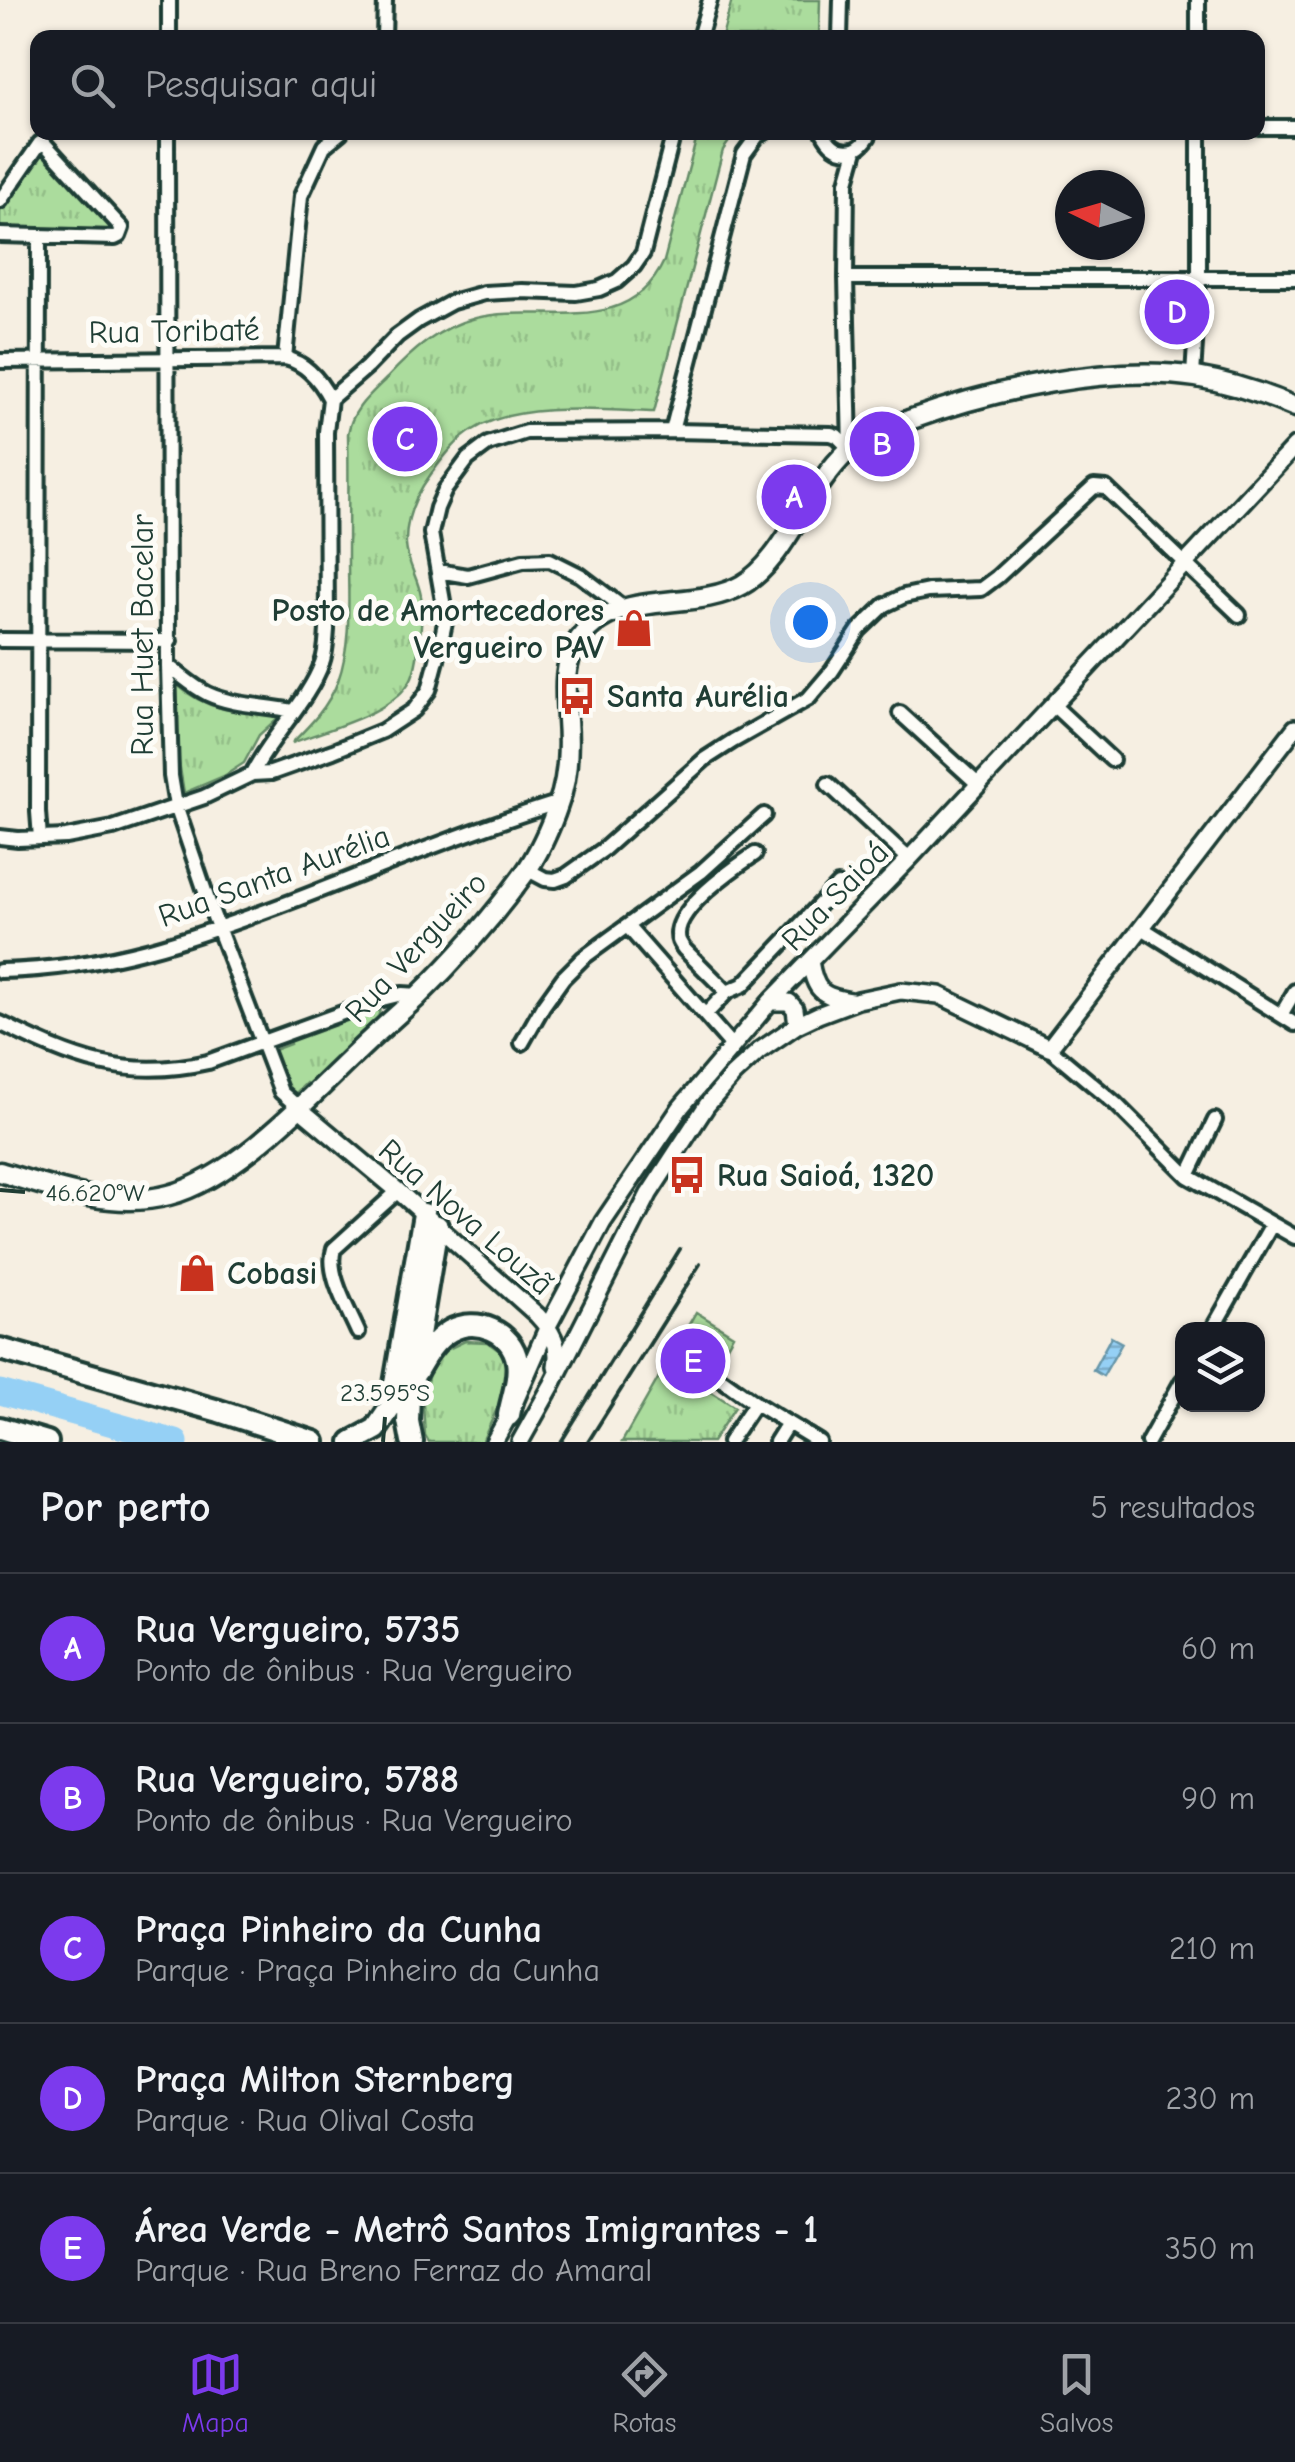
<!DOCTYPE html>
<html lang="pt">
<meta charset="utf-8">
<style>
:root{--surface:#171b24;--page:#242831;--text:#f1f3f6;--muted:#9ea1a6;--line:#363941;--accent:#7c3aed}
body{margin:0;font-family:"Comic Neue",sans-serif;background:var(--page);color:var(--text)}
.controls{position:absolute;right:30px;bottom:30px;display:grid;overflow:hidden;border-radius:20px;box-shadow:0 2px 8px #0004}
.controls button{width:90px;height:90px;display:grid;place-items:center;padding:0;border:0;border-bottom:2px solid var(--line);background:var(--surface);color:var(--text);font:50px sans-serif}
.compass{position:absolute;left:1055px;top:170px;width:90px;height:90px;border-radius:50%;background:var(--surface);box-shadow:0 2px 8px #0004;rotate:275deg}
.you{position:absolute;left:810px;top:622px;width:35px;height:35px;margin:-25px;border:8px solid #fff;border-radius:50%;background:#1a73e8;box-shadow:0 0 0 15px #1a73e833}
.badge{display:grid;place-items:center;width:65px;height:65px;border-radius:50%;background:var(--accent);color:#fff;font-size:32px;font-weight:700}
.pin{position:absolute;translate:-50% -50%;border:5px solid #fff;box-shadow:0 2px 10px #0006}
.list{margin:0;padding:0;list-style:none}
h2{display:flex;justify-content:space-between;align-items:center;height:130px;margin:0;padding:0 40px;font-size:42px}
h2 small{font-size:32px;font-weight:400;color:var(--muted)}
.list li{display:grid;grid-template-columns:65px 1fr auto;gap:30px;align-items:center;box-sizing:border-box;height:150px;padding:0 40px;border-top:2px solid var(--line)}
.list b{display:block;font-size:38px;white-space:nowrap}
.list p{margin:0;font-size:32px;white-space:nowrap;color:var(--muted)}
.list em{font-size:32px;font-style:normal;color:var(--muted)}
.icon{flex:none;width:55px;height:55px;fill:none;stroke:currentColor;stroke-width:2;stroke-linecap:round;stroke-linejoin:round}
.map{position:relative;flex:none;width:1295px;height:1442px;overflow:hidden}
.search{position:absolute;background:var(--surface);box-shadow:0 2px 8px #0004;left:30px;right:30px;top:30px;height:110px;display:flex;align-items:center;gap:25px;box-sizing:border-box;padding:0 35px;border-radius:20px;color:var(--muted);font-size:38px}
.sheet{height:880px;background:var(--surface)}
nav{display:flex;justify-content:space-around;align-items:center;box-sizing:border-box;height:140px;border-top:2px solid var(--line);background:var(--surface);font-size:28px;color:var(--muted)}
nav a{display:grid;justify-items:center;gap:5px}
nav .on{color:var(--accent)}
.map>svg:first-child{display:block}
.park{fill:url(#park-tufts);stroke:#658c68;stroke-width:2.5}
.water{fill:url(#water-rules);stroke:#6695a8;stroke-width:2.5}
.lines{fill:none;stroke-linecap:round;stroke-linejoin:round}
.river{stroke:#95d0f5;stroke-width:25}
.minor-casing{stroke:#1f3d34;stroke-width:20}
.tertiary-casing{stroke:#1f3d34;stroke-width:22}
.secondary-casing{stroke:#1f3d34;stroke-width:25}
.primary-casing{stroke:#1f3d34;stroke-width:28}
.minor{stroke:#fdfcf7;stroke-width:12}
.tertiary{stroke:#fdfcf7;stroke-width:15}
.secondary{stroke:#fdfcf7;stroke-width:18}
.primary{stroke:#fdfcf7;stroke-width:20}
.rail{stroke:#1f3d34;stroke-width:4}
.ticks{fill:none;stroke:#1f3d34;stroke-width:4}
.labels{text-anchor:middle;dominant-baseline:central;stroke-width:10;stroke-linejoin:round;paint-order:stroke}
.street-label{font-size:32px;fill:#1f3d34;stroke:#fdfcf7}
.poi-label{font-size:32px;font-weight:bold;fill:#1f3d34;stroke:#fdfcf7;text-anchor:start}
.ticks-label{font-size:25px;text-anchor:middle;fill:#1f3d34;stroke:#fdfcf7;stroke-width:10;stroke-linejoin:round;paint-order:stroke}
</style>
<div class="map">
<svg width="1295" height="1442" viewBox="0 0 1295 1442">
<defs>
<pattern id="park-tufts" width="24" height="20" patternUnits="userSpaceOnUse" patternTransform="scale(2.5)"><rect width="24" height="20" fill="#abdc9d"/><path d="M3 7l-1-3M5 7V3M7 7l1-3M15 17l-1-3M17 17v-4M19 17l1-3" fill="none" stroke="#93be88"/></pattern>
<pattern id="water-rules" width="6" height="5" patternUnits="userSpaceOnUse" patternTransform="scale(2.5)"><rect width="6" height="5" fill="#95d0f5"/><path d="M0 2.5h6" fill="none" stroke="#79aac7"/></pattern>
</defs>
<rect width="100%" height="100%" fill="#f6efe2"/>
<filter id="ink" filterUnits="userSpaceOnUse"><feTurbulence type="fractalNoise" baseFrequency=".01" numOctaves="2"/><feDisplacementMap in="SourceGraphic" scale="20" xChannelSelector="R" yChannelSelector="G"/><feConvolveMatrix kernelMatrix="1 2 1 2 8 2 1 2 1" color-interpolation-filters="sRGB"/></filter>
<g filter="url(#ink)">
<path class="park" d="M 732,0 L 820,0 L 819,37 L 722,37 Z
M 698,133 L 735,133 L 723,150 L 654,412 C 602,410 517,402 473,430 C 456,440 443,458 431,474 C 416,494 405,519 406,545 C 407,563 418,578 421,596 C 424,611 418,666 411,679 C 394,714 326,729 292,743 C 311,724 328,707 338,681 C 352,642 348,599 348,558 C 348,517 349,475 348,434 C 352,409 370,395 387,378 C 412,351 439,327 476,318 C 540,302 628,340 664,261 Z
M 44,145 L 119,231 L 0,230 L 0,208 Z
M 1181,296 L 1179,348 L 1173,348 L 1172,298 Z
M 175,683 C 207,712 239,713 281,715 L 259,735 L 244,763 L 224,776 L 184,793 L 179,762 Z
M 380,1005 L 378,1026 L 314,1088 L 306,1083 L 289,1100 L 271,1051 L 290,1044 L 288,1037 Z
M 696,1312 L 733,1335 L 704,1387 L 735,1407 L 712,1442 L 622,1442 Z
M 465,1341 L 487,1342 L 504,1354 L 509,1369 L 501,1400 L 482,1442 L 429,1442 L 425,1435 L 423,1404 L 429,1372 L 446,1350 Z"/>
<path class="water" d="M 1111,1337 L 1122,1343 L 1103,1376 L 1093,1370 Z"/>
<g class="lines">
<path class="river" d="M 0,1392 L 176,1442"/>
<g class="minor-casing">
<path id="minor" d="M 1198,0 L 1198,38
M 169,38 L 169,0
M 384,38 L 385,0
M 699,38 L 710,0
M 840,38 L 841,0
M 1258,127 L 1295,127
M 167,132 L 168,666 L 171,776 L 176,806 L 211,909 L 281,1092 L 300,1109
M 823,132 C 835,157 859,157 871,132
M 0,201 L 40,143 L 44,143 L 122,228 L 119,236 L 115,238 L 0,235
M 39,236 L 38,812 L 40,838
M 846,278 L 1295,278
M 285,358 L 301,196 L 324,146 L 341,132
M 0,361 L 285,358 C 306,363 320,380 330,399
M 1193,376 L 1199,278 L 1199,132
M 672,431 L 744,154 L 758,135 L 765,132
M 850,449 L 846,278 L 847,182 L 856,150
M 438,571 L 468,576 L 523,561 L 550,560 L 580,575 L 625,609
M 0,640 L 170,641
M 168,666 C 181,675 193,687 208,694 C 234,706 265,705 293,711
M 1053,705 L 1112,760
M 900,713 L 979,785
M 252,774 C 271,736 309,700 322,663 C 326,653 326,641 327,630 L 326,432 L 330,399 L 367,367 L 397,336 L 419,320 L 452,302 L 484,293 L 522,291 L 576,293 L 599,289 L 617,281 L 634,266 L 643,253 L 674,132
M 828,784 L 909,859
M 0,837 L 18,839 L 66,837 L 113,828 L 204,797 L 252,774 L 271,773 L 333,751 L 382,731 L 414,710 L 429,690 L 437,660 L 446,618 L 431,533 L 437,508 L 445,490 L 468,459 L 488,444 L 526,432 L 672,431 L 831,434 L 837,436 L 850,449
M 755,854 C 734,868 678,907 678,934 C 678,941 680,943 684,949 L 727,992 L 743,985 L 838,885
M 528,870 L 545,879 L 555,880 L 566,876 L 604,849 L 705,759 L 733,741 L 809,698 L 832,671 L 859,630 L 885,605 L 904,596 L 928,591 L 981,589 L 997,577 L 1094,487 L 1106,488 L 1239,615
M 627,926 L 733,1047
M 1142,928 L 1295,1024
M 0,971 C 108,969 195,938 295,900 C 383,866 470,830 560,802
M 705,1015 L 727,992
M 1281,1015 L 1295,991
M 0,1023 C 73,1059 125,1081 208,1062 L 378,1000 L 402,994 L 419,995
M 522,1043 L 543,1006 L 563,978 L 583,958 L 701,872 L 764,815
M 1049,1048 L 1116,1104 L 1188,1176 L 1295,1237
M 1188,1176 L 1215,1120
M 1212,1330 L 1272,1224
M 358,1332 C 348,1309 326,1273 334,1249 L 398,1191
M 720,1378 L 755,1403 L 819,1442
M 729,1442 L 755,1403
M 776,1442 L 788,1423
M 1148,1442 L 1182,1381"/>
</g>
<g class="tertiary-casing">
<path id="tertiary" d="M 810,961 C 815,991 821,996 851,1001
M 770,1002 L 789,1002 L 795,1009 L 797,1025
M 300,1109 L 398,1191 L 537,1315 C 552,1331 560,1344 556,1366
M 494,1442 L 509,1415 L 548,1326 L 603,1222 L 681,1107 L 770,1002 L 909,859 L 1295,446
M 520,1442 L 552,1385 L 649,1194 L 707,1105 L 733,1075 L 759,1051 L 797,1025 L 818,1015 L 858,1000 L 901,991 L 939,995 L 1049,1048 L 1295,728"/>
</g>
<g class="secondary-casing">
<path id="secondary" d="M 0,1172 C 53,1188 113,1210 169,1195 C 234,1178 305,1102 353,1056 C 373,1036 395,1017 416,998 C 455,960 492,918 524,874 C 537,857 551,826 558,805 C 568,779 569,747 567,720 C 566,694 562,668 576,644 C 612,585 691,614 742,585 C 785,561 807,488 848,451 C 864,437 889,428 909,420 C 992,390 1108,364 1196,377 C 1232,383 1262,393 1295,407"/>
</g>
<g class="primary-casing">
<path id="primary" d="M 0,1349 L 219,1411 L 314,1442
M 416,1372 C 425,1356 434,1340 450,1331 C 477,1316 512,1332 517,1361 C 520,1378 512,1398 509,1415
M 0,1428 L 47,1442
M 352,1442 L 376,1429 L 391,1407 L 424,1214
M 412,1442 L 408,1421 L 409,1395 L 437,1226"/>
</g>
<use href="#minor" class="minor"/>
<use href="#tertiary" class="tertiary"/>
<use href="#secondary" class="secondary"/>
<use href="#primary" class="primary"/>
<path class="rail" d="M 561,1442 L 680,1249
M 588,1442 L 700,1264"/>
</g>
</g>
<path class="ticks" d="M 0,1190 L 25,1192M 383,1442 L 385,1417"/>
<defs>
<g id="shop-bare" transform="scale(3)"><path d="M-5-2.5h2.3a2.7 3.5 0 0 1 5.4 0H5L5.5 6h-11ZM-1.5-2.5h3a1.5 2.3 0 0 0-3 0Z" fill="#c8321e" stroke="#fdfcf7" stroke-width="2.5" paint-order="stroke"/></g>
<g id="bus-bare" transform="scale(3)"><path d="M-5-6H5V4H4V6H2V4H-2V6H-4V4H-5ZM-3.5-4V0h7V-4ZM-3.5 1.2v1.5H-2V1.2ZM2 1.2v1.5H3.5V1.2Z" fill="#c8321e" stroke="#fdfcf7" stroke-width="2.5" paint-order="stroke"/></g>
</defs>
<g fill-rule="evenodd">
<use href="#shop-bare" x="634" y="628"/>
<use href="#bus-bare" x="577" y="696"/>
<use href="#bus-bare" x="687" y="1175"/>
<use href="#shop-bare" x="197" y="1273"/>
</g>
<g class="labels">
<g class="street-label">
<text transform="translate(174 331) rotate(-1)">Rua Toribaté</text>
<text transform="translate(142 635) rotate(-90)">Rua Huet Bacelar</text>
<text transform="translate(274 876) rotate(-20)">Rua Santa Aurélia</text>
<text transform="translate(835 896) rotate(-46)">Rua Saioá</text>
<text transform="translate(416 947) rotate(-47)">Rua Vergueiro</text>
<text transform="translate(466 1217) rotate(41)">Rua Nova Louzã</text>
</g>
<g class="poi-label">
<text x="604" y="610" text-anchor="end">Posto de Amortecedores<tspan x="604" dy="37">Vergueiro PAV</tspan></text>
<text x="607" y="696">Santa Aurélia</text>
<text x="717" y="1175">Rua Saioá, 1320</text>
<text x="227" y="1273">Cobasi</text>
</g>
</g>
<g class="ticks-label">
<text x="95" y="1201">46.620°W</text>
<text x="385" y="1401">23.595°S</text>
</g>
</svg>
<div class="controls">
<button><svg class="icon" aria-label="layers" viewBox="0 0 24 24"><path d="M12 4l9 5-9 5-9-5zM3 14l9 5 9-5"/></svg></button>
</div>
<svg class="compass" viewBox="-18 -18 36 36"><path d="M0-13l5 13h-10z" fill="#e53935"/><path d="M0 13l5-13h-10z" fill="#9ea1a6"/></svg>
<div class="you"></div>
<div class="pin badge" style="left:794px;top:497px">A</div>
<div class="pin badge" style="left:882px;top:444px">B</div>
<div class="pin badge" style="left:405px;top:439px">C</div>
<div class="pin badge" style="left:1177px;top:312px">D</div>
<div class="pin badge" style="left:693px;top:1361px">E</div>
<div class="search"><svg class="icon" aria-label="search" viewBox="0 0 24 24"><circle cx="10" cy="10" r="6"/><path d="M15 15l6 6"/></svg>Pesquisar aqui</div>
</div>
<section class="sheet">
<h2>Por perto<small>5 resultados</small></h2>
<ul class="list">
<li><span class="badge">A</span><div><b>Rua Vergueiro, 5735</b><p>Ponto de ônibus · Rua Vergueiro</p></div><em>60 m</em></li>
<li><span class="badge">B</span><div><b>Rua Vergueiro, 5788</b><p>Ponto de ônibus · Rua Vergueiro</p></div><em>90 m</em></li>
<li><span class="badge">C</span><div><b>Praça Pinheiro da Cunha</b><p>Parque · Praça Pinheiro da Cunha</p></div><em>210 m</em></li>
<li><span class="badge">D</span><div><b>Praça Milton Sternberg</b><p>Parque · Rua Olival Costa</p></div><em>230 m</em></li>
<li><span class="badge">E</span><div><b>Área Verde - Metrô Santos Imigrantes - 1</b><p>Parque · Rua Breno Ferraz do Amaral</p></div><em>350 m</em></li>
</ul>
</section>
<nav>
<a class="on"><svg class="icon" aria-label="map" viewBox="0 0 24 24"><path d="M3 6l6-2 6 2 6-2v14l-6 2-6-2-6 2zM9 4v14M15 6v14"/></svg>Mapa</a>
<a><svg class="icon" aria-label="directions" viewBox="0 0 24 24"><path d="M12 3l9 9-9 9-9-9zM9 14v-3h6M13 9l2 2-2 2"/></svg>Rotas</a>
<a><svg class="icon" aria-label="saved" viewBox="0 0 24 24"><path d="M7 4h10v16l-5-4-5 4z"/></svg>Salvos</a>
</nav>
